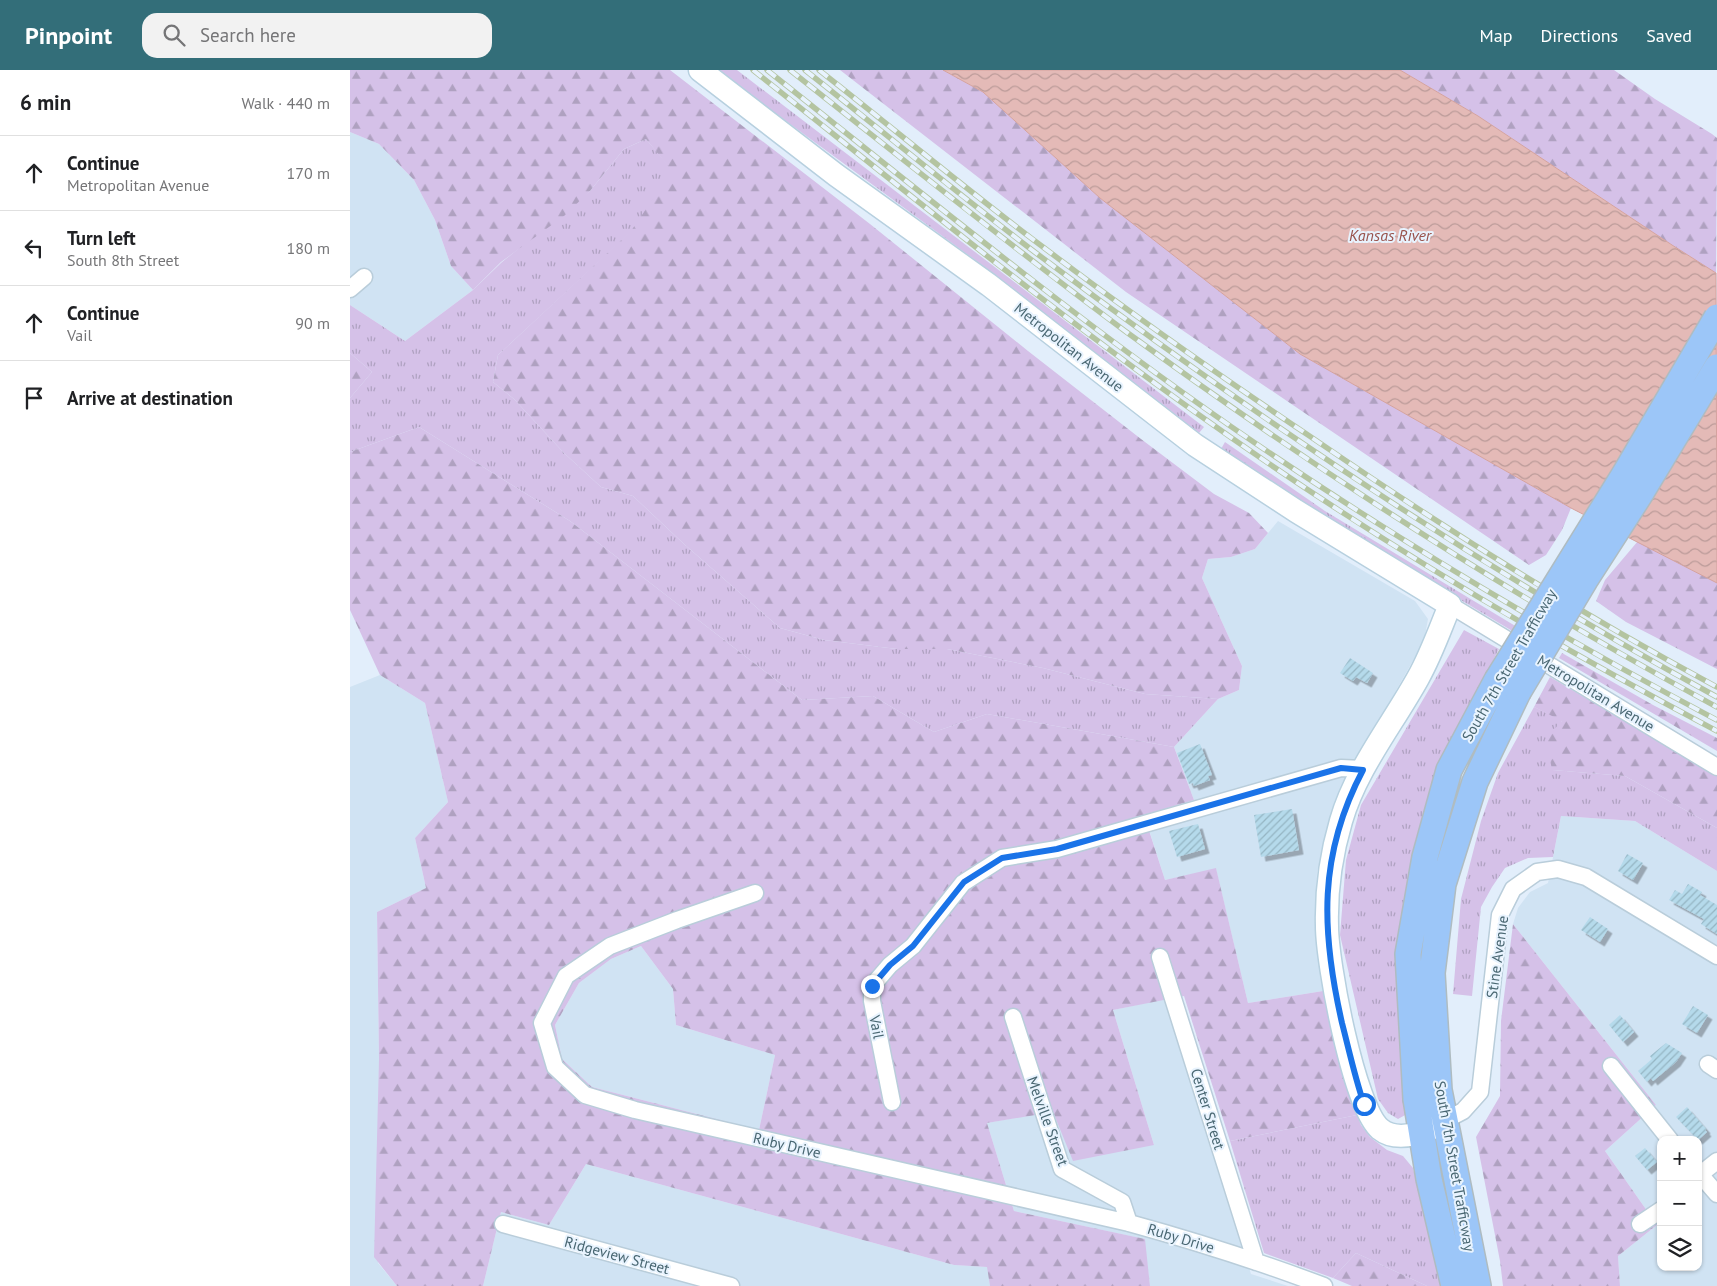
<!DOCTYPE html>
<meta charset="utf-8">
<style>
:root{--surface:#fff;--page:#f2f2f2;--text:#202124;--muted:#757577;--line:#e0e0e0;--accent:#336e79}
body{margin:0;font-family:"PT Sans",sans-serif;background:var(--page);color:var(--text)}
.controls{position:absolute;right:15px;bottom:15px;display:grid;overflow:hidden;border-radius:10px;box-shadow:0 1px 4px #0004}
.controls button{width:45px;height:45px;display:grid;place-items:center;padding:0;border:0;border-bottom:1px solid var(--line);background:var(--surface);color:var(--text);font:25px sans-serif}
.stop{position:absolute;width:15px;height:15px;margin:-11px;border:4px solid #1a73e8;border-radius:50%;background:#fff}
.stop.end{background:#1a73e8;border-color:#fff;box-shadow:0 1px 5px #0008}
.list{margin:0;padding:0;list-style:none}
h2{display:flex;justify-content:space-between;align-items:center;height:65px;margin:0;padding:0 20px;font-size:21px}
h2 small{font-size:16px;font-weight:400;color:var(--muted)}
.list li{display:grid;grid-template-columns:32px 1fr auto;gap:15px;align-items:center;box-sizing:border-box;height:75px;padding:0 20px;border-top:1px solid var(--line)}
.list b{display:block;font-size:19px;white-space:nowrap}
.list p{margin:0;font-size:16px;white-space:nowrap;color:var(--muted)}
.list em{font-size:16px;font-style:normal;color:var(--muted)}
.icon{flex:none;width:28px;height:28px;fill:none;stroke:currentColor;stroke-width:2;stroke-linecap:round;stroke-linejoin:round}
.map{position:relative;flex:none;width:1367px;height:1216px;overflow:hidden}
header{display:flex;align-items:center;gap:30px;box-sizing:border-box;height:70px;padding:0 25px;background:var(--accent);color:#fff}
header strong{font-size:24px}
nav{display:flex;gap:28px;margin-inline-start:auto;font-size:18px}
.search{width:350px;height:45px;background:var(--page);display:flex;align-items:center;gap:12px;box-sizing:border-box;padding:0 18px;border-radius:15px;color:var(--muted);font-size:19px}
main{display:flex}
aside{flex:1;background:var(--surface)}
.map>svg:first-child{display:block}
.residential{fill:#d0e3f3;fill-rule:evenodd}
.grass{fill:url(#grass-tufts)}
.forest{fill:url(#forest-firs);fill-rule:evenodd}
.water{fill:url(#water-waves);stroke:#d5a29e}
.building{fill:url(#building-hatch);filter:url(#shadow)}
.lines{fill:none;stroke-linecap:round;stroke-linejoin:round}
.minor-casing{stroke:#b9cdda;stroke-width:19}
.secondary-casing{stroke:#b7d0df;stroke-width:25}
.primary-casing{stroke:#afbcc1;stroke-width:28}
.minor{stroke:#fff;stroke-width:16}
.secondary{stroke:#fff;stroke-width:22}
.primary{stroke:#9cc6f8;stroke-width:25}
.rail-casing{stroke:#b4c4a1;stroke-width:5.5}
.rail{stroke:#e8f3fe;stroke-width:4;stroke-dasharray:11;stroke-linecap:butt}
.primary-bridge-casing{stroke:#afbcc1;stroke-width:28;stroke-linecap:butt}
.primary-bridge{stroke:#9cc6f8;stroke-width:25}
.route{stroke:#1a73e8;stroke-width:6}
.labels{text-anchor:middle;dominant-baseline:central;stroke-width:4;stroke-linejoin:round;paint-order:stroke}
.street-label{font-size:15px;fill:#496772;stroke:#e8f3fe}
.water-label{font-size:16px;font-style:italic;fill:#99534d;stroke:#e8f3fe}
</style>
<header>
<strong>Pinpoint</strong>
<div class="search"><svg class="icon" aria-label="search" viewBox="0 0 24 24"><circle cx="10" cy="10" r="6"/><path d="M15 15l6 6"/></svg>Search here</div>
<nav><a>Map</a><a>Directions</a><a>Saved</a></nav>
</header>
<main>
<aside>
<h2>6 min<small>Walk · 440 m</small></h2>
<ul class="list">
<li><svg class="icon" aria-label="ahead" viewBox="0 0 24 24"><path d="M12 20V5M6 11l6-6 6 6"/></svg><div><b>Continue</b><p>Metropolitan Avenue</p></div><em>170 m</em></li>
<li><svg class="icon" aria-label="left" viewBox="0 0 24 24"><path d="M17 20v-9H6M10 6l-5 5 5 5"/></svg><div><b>Turn left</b><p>South 8th Street</p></div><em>180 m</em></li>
<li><svg class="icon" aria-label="ahead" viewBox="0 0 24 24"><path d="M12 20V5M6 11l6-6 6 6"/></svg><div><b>Continue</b><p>Vail</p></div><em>90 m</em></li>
<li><svg class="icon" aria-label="arrive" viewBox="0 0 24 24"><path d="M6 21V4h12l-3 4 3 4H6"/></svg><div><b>Arrive at destination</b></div></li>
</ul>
</aside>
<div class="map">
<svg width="1367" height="1216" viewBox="0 0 1367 1216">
<defs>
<pattern id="grass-tufts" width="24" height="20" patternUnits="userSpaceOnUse" patternTransform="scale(1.25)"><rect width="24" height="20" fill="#d5c1e8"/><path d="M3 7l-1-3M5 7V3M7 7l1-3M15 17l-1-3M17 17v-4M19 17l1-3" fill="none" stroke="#afa1c0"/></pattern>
<pattern id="forest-firs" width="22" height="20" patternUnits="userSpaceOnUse" patternTransform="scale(1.25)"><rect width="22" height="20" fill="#d5c1e8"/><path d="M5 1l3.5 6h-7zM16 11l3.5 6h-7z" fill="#afa1c0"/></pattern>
<pattern id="water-waves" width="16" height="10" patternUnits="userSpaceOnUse" patternTransform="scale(1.25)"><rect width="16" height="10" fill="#e4bab7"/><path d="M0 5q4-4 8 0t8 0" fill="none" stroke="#bb9b99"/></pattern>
<pattern id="building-hatch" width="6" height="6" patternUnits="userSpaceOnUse" patternTransform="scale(1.25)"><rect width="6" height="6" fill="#b5daeb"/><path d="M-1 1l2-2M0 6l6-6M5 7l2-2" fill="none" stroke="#95b5c3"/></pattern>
<filter id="shadow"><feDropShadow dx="4.5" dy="4.5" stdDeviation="0" flood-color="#0004"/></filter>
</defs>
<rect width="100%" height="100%" fill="#e2eefb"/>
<path class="residential" d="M 0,62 L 29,74 L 64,110 L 85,150 L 101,196 L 123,220 L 55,271 L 0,235 Z
M 928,451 L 1065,531 L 1078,549 L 1074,571 L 1013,679 L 983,739 L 967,802 L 965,861 L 973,921 L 898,933 L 866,799 L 815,810 L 794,744 L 844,730 L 824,677 L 868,629 L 889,620 L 892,596 L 852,508 L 858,489 L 881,487 L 905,479 Z
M 30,605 L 75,633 L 98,732 L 65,768 L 76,818 L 27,842 L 29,989 L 28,1193 L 47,1216 L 0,1216 L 0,617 Z
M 1211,746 L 1285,751 L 1367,801 L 1367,1216 L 1270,1216 L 1268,1186 L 1307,1155 L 1255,1081 L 1306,1035 L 1163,854 L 1168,838 L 1180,822 L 1198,813 ZM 1311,1070 L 1348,1070 L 1348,1197 L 1311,1197 Z
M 291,876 L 323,919 L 326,955 L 425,985 L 409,1060 L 242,1017 L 212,989 L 205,955 L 229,913 L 261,889 Z
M 815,929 L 901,1204 L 938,1216 L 800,1216 L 794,1169 L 664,1141 L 637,1053 L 703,1041 L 804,1075 L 763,940 Z
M 236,1094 L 604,1195 L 638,1197 L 640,1216 L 133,1216 L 151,1142 L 199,1155 Z"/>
<path class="grass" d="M 369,0 L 387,0 L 854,357 L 849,363 L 625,190 L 421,40 Z
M 296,69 L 323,101 L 282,161 L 148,285 L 143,312 L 164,329 L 214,383 L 251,417 L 283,426 L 334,474 L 430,558 L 474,570 L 547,579 L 597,579 L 693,598 L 795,624 L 868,629 L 824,677 L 637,644 L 584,662 L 523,626 L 452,630 L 220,451 L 69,357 L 0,382 L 0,328 L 22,302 L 0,283 L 0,235 L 55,271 L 123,220 L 152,192 L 240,121 L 274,79 Z
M 875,372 L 975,441 L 1167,557 L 1164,562 L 983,453 L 871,379 Z
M 1114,560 L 1149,579 L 1115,645 L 1087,704 L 1066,769 L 1050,853 L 1047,922 L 1057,1044 L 1048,1049 L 1038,1043 L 1028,1029 L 990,865 L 996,790 L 1011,735 Z
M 1184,637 L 1212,650 L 1203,700 L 1275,706 L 1367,758 L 1367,801 L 1285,751 L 1211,746 L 1203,787 L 1178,788 L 1155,798 L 1142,817 L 1131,837 L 1122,926 L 1103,924 L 1111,829 L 1131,751 L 1148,703 Z
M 1007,1045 L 1011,1055 L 1020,1067 L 1037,1080 L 1053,1086 L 1063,1098 L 1092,1216 L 1077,1216 L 1006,1183 L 983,1208 L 914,1183 L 880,1071 Z"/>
<path class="forest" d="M 0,0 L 320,0 L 520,154 L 678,281 L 791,369 L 864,424 L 899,443 L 918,463 L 905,479 L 881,487 L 858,489 L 852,508 L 892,596 L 889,620 L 868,629 L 795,624 L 693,598 L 597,579 L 547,579 L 474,570 L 430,558 L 334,474 L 283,426 L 251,417 L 214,383 L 164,329 L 143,312 L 148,285 L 281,161 L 322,101 L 296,69 L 274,79 L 240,121 L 214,146 L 151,192 L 123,220 L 101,196 L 85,150 L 64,110 L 29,74 L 0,62 Z
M 490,0 L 593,0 L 633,22 L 750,128 L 950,284 L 1221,438 L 1212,460 L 1196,485 L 1179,495 L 776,222 Z
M 1050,0 L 1264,0 L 1305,29 L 1362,64 L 1367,68 L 1366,203 L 1322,175 L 1128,46 Z
M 0,283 L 22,302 L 0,328 Z
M 69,357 L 220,451 L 452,630 L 523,626 L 584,662 L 637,644 L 824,677 L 844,730 L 794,745 L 815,810 L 866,798 L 898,933 L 973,921 L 1007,1045 L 880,1071 L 834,926 L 763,940 L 804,1075 L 723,1091 L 703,1042 L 637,1053 L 664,1141 L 795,1169 L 800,1216 L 640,1216 L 637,1197 L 604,1195 L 236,1094 L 199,1155 L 151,1142 L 133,1216 L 47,1216 L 24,1187 L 29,989 L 27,842 L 76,818 L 65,768 L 98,732 L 75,633 L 30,605 L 0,540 L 0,382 ZM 291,876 L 323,919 L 326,955 L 425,985 L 409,1060 L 242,1017 L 212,989 L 205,955 L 229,913 L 261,889 Z
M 1288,471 L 1367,513 L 1367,599 L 1276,552 L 1246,531 L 1255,510 Z
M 1212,583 L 1303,635 L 1367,668 L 1367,681 L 1209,588 Z
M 1200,607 L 1367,705 L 1367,758 L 1275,706 L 1202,700 L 1196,668 L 1212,651 L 1184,637 Z
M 1163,854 L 1306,1035 L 1255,1081 L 1307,1155 L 1268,1186 L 1270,1216 L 1153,1216 L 1150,1191 L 1126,1067 L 1150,1026 L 1151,951 Z
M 1006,1183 L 1077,1216 L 1002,1216 L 983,1208 Z"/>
<path class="water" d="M 593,0 L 1050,0 L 1128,46 L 1322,175 L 1366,203 L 1367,513 L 1221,438 L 950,284 L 750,128 L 633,22 Z"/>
<path class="building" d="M 1000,588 L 1023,603 L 1017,613 L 1006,607 L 1003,611 L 990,603 Z
M 850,674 L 862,705 L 858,706 L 860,710 L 844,716 L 843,713 L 839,714 L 827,683 Z
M 942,739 L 949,780 L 911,787 L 904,745 Z
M 848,754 L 855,779 L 827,787 L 819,761 Z
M 1277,784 L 1293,793 L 1283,810 L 1268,801 Z
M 1338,814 L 1352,822 L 1350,825 L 1367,835 L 1367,864 L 1351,854 L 1354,849 L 1319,830 L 1325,820 L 1332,824 Z
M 1240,847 L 1258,859 L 1250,872 L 1231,860 Z
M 1343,936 L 1358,945 L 1347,963 L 1332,954 Z
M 1270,945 L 1284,962 L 1273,972 L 1259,955 Z
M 1316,973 L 1332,983 L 1326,992 L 1303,1011 L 1301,1008 L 1297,1012 L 1288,1001 L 1302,989 L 1300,986 Z
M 1337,1037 L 1356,1059 L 1355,1060 L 1357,1062 L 1348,1070 L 1326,1047 Z
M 1295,1078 L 1307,1092 L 1297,1100 L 1285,1086 Z"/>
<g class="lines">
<g class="minor-casing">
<path id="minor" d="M 0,219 L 14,207
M 1100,535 L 1367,697
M 405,823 L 327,850 L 260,876 L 216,906 L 192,953 L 205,997 L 235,1025 L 285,1040 L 779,1153 C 845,1171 910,1192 974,1216
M 810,887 L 906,1192
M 663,947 L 712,1099 L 772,1132 L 779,1153
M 1358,994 L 1367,1000
M 1261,996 L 1320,1070
M 542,1032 L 522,931 L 522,916 L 540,895 L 563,876 L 613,813 L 652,788 L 707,779 L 991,698 L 1013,699
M 1094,1051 L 1113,1041 L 1130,1022 L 1150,845 L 1163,819 L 1187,802 L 1208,799 L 1236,807 L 1367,886
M 1348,1102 L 1367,1124
M 1348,1106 L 1367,1091
M 153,1154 L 381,1216
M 1290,1154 L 1311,1140"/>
</g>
<g class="secondary-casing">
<path id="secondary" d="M 350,0 L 486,105 L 639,215 L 845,375 L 946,441 L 1100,535 C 1090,559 1081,585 1068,608 C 1042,655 1006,699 991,751 C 981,785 976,820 977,856 C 977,893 1004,1037 1030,1059 C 1046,1072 1070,1064 1087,1056"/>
</g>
<g class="primary-casing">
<path id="primary" d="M 1104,1216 L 1079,1109 L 1066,1029 L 1058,884 L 1075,787 L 1099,700 L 1147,610
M 1128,1216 L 1089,1020 L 1082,903 L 1093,814 L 1125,712 L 1168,622"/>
</g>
<use href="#minor" class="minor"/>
<use href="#secondary" class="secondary"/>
<use href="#primary" class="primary"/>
<g class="rail-casing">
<path id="rail" d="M 403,0 C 549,116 693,234 845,342 C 1011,461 1187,566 1367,661
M 417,0 C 577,127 736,258 905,373 C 1054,474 1208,566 1367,650
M 440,0 C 551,88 662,177 775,261 C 964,399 1161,526 1367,637
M 455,0 C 532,61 608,124 686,183 C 903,346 1129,497 1367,627
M 469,0 C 544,59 617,120 693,177 C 780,243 870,306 961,367 C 1092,457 1227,542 1367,617"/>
</g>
<use href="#rail" class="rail"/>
<g class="primary-bridge-casing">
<path id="primary-bridge" d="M 1147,610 L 1274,405 L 1367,247
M 1168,622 L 1235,510 L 1289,426 L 1367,297"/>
</g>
<use href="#primary-bridge" class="primary-bridge"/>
</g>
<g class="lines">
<path class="route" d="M 522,916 L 540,895 L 563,876 L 614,812 L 652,788 L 707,779 L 991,698 L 1013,700 C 968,785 971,861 992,953 C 999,980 1005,1008 1014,1034"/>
</g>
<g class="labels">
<g class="street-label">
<text transform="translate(719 277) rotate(38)">Metropolitan Avenue</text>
<text transform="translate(1159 595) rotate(-60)">South 7th Street Trafficway</text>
<text transform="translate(1246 623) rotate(31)">Metropolitan Avenue</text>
<text transform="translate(1147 887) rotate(-82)">Stine Avenue</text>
<text transform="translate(527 957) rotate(79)">Vail</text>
<text transform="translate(858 1039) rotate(73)">Center Street</text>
<text transform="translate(698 1051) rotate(70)">Melville Street</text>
<text transform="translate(437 1075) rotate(13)">Ruby Drive</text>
<text transform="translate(1105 1096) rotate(80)">South 7th Street Trafficway</text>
<text transform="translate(831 1168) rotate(17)">Ruby Drive</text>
<text transform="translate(267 1185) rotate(15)">Ridgeview Street</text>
</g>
<g class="water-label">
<text x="1040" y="165">Kansas River</text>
</g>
</g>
</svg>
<div class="controls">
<button>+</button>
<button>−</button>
<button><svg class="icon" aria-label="layers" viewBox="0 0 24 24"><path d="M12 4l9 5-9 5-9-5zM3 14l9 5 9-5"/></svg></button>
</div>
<div class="stop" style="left:1014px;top:1034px"></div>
<div class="stop end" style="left:522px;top:916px"></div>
</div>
</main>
